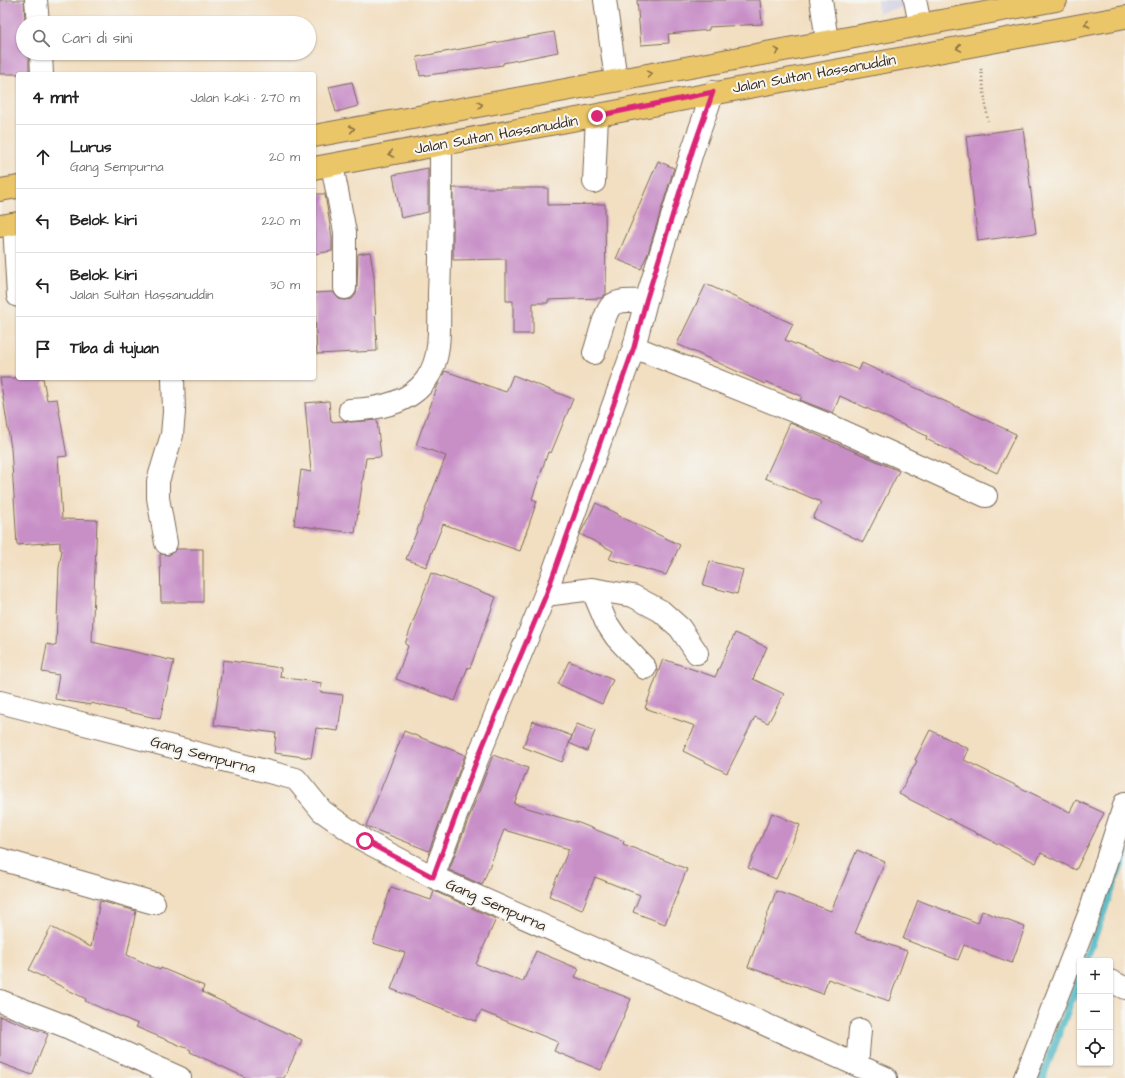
<!DOCTYPE html>
<html lang="id">
<meta charset="utf-8">
<style>
:root{--surface:#fff;--page:#f2f2f2;--text:#222;--muted:#767676;--line:#e0e0e0}
body{margin:0;font-family:"Architects Daughter",sans-serif;background:var(--page);color:var(--text)}
.controls{position:absolute;right:12px;bottom:12px;display:grid;overflow:hidden;border-radius:4px;box-shadow:0 1px 3px #0004}
.controls button{width:36px;height:36px;display:grid;place-items:center;padding:0;border:0;border-bottom:1px solid var(--line);background:var(--surface);color:var(--text);font:20px sans-serif}
.stop{position:absolute;width:12px;height:12px;margin:-9px;border:3px solid #db2777;border-radius:50%;background:#fff}
.stop.end{background:#db2777;border-color:#fff;box-shadow:0 1px 4px #0008}
.list{margin:0;padding:0;list-style:none}
h2{display:flex;justify-content:space-between;align-items:center;height:52px;margin:0;padding:0 16px;font-size:17px}
h2 small{font-size:13px;font-weight:400;color:var(--muted)}
.list li{display:grid;grid-template-columns:26px 1fr auto;gap:12px;align-items:center;box-sizing:border-box;height:64px;padding:0 16px;border-top:1px solid var(--line)}
.list b{display:block;font-size:15px;white-space:nowrap}
.list p{margin:0;font-size:13px;white-space:nowrap;color:var(--muted)}
.list em{font-size:13px;font-style:normal;color:var(--muted)}
.icon{flex:none;width:22px;height:22px;fill:none;stroke:currentColor;stroke-width:2;stroke-linecap:round;stroke-linejoin:round}
.map{position:relative;flex:none;width:1125px;height:1078px;overflow:hidden}
.search{position:absolute;background:var(--surface);box-shadow:0 1px 3px #0004;left:16px;top:16px;width:300px;height:44px;display:flex;align-items:center;gap:10px;box-sizing:border-box;padding:0 14px;border-radius:22px;color:var(--muted);font-size:15px}
.panel{position:absolute;background:var(--surface);box-shadow:0 1px 3px #0004;left:16px;top:72px;width:300px;height:308px;border-radius:4px}
.map>svg:first-child{display:block}
.industrial{fill:#c2c1dc}
.lines{fill:none;stroke-linecap:round;stroke-linejoin:round}
.stream{stroke:#47b5c2;stroke-width:8}
.building{fill:#c88fc7}
.minor-casing{stroke:#7b6957;stroke-width:24}
.major-casing{stroke:#7b6957;stroke-width:24}
.path{stroke:#7b6957;stroke-width:2.5;stroke-dasharray:1 3;stroke-linecap:butt}
.minor{stroke:#fff;stroke-width:22}
.major{stroke:#ebc669;stroke-width:22}
.oneway{stroke:#8a7040}
.route{stroke:#db2777;stroke-width:5}
.labels{text-anchor:middle;dominant-baseline:central;stroke-width:4;stroke-linejoin:round;paint-order:stroke}
.street-label{font-size:15px;fill:#3b2a1e;stroke:#f6f6f2}
</style>
<div class="map">
<svg width="1125" height="1078" viewBox="0 0 1125 1078">
<rect width="100%" height="100%" fill="#f6f6f2"/>
<filter id="ink" filterUnits="userSpaceOnUse"><feTurbulence type="fractalNoise" baseFrequency=".025" numOctaves="2"/><feDisplacementMap in="SourceGraphic" scale="8" xChannelSelector="R" yChannelSelector="G"/><feConvolveMatrix kernelMatrix="1 2 1 2 8 2 1 2 1" color-interpolation-filters="sRGB"/></filter>
<filter id="wash" filterUnits="userSpaceOnUse"><feTurbulence type="fractalNoise" baseFrequency=".012" numOctaves="4" result="noise"/><feDisplacementMap in="SourceGraphic" scale="16" xChannelSelector="R" yChannelSelector="G"/><feGaussianBlur stdDeviation="0.9" result="paint"/><feColorMatrix in="noise" values="0 0 0 0 0 0 0 0 0 0 0 0 0 0 0 0 0 1.4 0 .05"/><feComposite in="paint" operator="in"/></filter>
<g filter="url(#wash)">
<rect width="100%" height="100%" fill="#f2dec0"/>
<path class="industrial" d="M 877,0 L 933,0 L 878,13 Z"/>
<g class="lines">
<path class="stream" d="M 1085,961 L 1125,853
M 1042,1078 L 1080,976"/>
</g>
<g id="blocks">
<path class="building" d="M 0,0 L 24,0 L 25,23 L 23,23 L 23,53 L 29,53 L 29,74 L 0,74 Z
M 637,0 L 760,0 L 762,24 L 709,27 L 709,30 L 668,34 L 669,43 L 641,45 Z
M 554,32 L 558,52 L 503,63 L 503,65 L 420,76 L 417,57 Z
M 352,82 L 358,106 L 336,112 L 329,87 Z
M 1023,128 L 1036,233 L 978,241 L 966,136 Z
M 658,161 L 674,168 L 648,253 L 641,269 L 616,259 Z
M 428,168 L 428,212 L 401,218 L 393,175 Z
M 453,188 L 548,188 L 548,205 L 605,204 L 606,294 L 601,298 L 548,300 L 548,303 L 533,303 L 533,334 L 513,334 L 513,301 L 506,301 L 506,259 L 453,260 Z
M 314,194 L 325,194 L 332,238 L 332,251 L 314,254 Z
M 370,252 L 374,276 L 377,351 L 317,354 L 314,293 L 333,292 L 339,299 L 345,300 L 352,299 L 356,294 L 357,288 L 358,254 Z
M 706,284 L 793,324 L 785,340 L 859,370 L 862,363 L 1016,434 L 997,473 L 926,439 L 927,436 L 840,396 L 833,413 L 800,400 L 802,396 L 766,382 L 765,384 L 677,344 Z
M 445,371 L 506,392 L 513,375 L 573,399 L 551,453 L 548,452 L 532,499 L 537,501 L 520,551 L 443,524 L 426,567 L 406,559 L 446,456 L 416,445 L 438,385 Z
M 0,378 L 43,378 L 47,400 L 57,399 L 67,456 L 58,457 L 62,519 L 97,520 L 92,642 L 174,661 L 160,719 L 91,703 L 91,705 L 55,699 L 59,675 L 42,672 L 47,644 L 56,646 L 59,568 L 62,550 L 60,549 L 60,542 L 17,545 L 11,448 Z
M 329,401 L 331,422 L 344,421 L 351,422 L 377,420 L 381,457 L 366,458 L 355,533 L 294,525 L 301,470 L 311,472 L 305,403 Z
M 790,423 L 899,471 L 863,542 L 813,518 L 821,502 L 765,478 Z
M 596,503 L 618,514 L 617,515 L 680,545 L 666,575 L 609,559 L 613,551 L 580,534 Z
M 177,549 L 203,549 L 203,602 L 161,602 L 160,554 L 169,555 Z
M 710,561 L 743,570 L 737,594 L 703,585 Z
M 431,573 L 496,597 L 470,668 L 468,667 L 455,701 L 396,679 L 408,646 L 405,644 Z
M 735,633 L 767,647 L 753,679 L 784,694 L 768,723 L 755,717 L 727,773 L 683,751 L 695,726 L 645,708 L 663,659 L 715,677 Z
M 223,660 L 281,668 L 280,677 L 322,683 L 320,692 L 343,695 L 338,731 L 316,728 L 311,758 L 274,753 L 276,733 L 214,725 Z
M 569,661 L 613,680 L 602,704 L 558,684 Z
M 533,721 L 572,736 L 562,762 L 523,747 Z
M 577,724 L 595,731 L 587,751 L 569,743 Z
M 930,730 L 969,749 L 964,760 L 1070,812 L 1076,800 L 1104,813 L 1076,870 L 1041,853 L 1036,863 L 899,794 L 917,761 L 915,760 Z
M 404,731 L 465,755 L 429,851 L 366,826 Z
M 493,755 L 528,768 L 514,804 L 579,823 L 624,841 L 623,844 L 687,869 L 665,924 L 633,912 L 640,895 L 595,877 L 582,910 L 549,896 L 569,849 L 504,830 L 482,885 L 449,870 Z
M 772,813 L 800,825 L 776,879 L 748,868 Z
M 857,850 L 885,862 L 855,933 L 907,951 L 889,1001 L 828,979 L 823,994 L 748,967 L 776,891 L 831,911 Z
M 391,887 L 431,900 L 434,891 L 496,919 L 476,964 L 523,982 L 536,951 L 579,969 L 575,977 L 631,999 L 601,1070 L 554,1051 L 558,1042 L 481,1011 L 476,1021 L 391,989 L 405,953 L 373,943 Z
M 918,900 L 978,923 L 982,911 L 1025,927 L 1012,963 L 964,945 L 958,960 L 903,939 Z
M 100,901 L 136,911 L 127,955 L 160,970 L 161,968 L 204,986 L 202,992 L 302,1040 L 284,1078 L 247,1078 L 190,1052 L 191,1050 L 136,1027 L 138,1024 L 85,1001 L 86,999 L 29,970 L 51,927 L 91,947 Z
M 0,1016 L 48,1034 L 32,1075 L 0,1063 Z"/>
</g>
</g>
<g filter="url(#ink)">
<use href="#blocks" fill-opacity="0" stroke="#7b6957" stroke-width="1"/>
<g class="lines">
<g class="minor-casing">
<path id="minor" d="M 36,0 L 38,23
M 605,0 L 616,80
M 821,0 L 827,41
M 915,0 L 920,24
M 41,53 L 42,74
M 332,165 L 345,232 L 345,288
M 594,182 L 597,116
M 14,224 L 18,296
M 634,347 L 831,426 L 986,496
M 594,353 C 598,343 604,312 612,305 C 620,299 636,301 646,301
M 350,410 C 377,409 409,404 426,380 C 433,370 437,357 438,346 C 440,329 439,311 439,294 C 441,244 441,195 441,145
M 166,543 L 158,498 L 158,481 L 172,435 L 174,412 L 173,378
M 592,589 L 606,622 L 616,637 L 645,668
M 545,595 L 592,589 L 633,596 L 661,611 L 680,628 L 697,653
M 0,702 L 296,779 L 322,811 L 365,841 L 433,877 L 886,1078
M 0,859 L 154,903
M 433,877 L 476,762 L 545,595 L 634,347 L 646,301 L 693,149 L 713,92
M 1110,981 L 1125,988
M 0,1001 L 65,1026 L 180,1078
M 857,1065 L 860,1030
M 1025,1078 L 1090,912 L 1125,803"/>
</g>
<g class="major-casing">
<path id="major" d="M 314,136 L 1056,0
M 314,168 L 1125,17
M 0,190 L 18,187
M 0,226 L 18,223"/>
</g>
<path class="path" d="M 981,69 L 988,121"/>
<use href="#minor" class="minor"/>
<use href="#major" class="major"/>
</g>
<defs><path id="oneway-chevron" d="M-2-3.5L2.5 0L-2 3.5" fill="none" stroke-width="1.6" stroke-linecap="round" stroke-linejoin="round"/></defs>
<g class="oneway">
<use href="#oneway-chevron" transform="translate(1087 24) rotate(169)"/>
<use href="#oneway-chevron" transform="translate(959 48) rotate(170)"/>
<use href="#oneway-chevron" transform="translate(777 51) rotate(-12)"/>
<use href="#oneway-chevron" transform="translate(649 74) rotate(-10)"/>
<use href="#oneway-chevron" transform="translate(480 105) rotate(-10)"/>
<use href="#oneway-chevron" transform="translate(352 129) rotate(-10)"/>
<use href="#oneway-chevron" transform="translate(391 154) rotate(170)"/>
</g>
</g>
<g class="lines" filter="url(#ink)">
<path class="route" d="M 365,841 L 433,877 L 476,762 L 546,595 L 634,347 L 646,301 L 693,149 L 713,92 L 597,116"/>
</g>
<g class="labels">
<g class="street-label">
<text transform="translate(814 74) rotate(-10)">Jalan Sultan Hassanuddin</text>
<text transform="translate(496 135) rotate(-10)">Jalan Sultan Hassanuddin</text>
<text transform="translate(203 755) rotate(15)">Gang Sempurna</text>
<text transform="translate(496 905) rotate(24)">Gang Sempurna</text>
</g>
</g>
</svg>
<div class="controls">
<button>+</button>
<button>−</button>
<button><svg class="icon" aria-label="locate" viewBox="0 0 24 24"><circle cx="12" cy="12" r="6"/><path d="M12 2v4M12 18v4M2 12h4M18 12h4"/></svg></button>
</div>
<div class="stop" style="left:365px;top:841px"></div>
<div class="stop end" style="left:597px;top:116px"></div>
<div class="search"><svg class="icon" aria-label="search" viewBox="0 0 24 24"><circle cx="10" cy="10" r="6"/><path d="M15 15l6 6"/></svg>Cari di sini</div>
<section class="panel">
<h2>4 mnt<small>Jalan kaki · 270 m</small></h2>
<ul class="list">
<li><svg class="icon" aria-label="ahead" viewBox="0 0 24 24"><path d="M12 20V5M6 11l6-6 6 6"/></svg><div><b>Lurus</b><p>Gang Sempurna</p></div><em>20 m</em></li>
<li><svg class="icon" aria-label="left" viewBox="0 0 24 24"><path d="M17 20v-9H6M10 6l-5 5 5 5"/></svg><div><b>Belok kiri</b></div><em>220 m</em></li>
<li><svg class="icon" aria-label="left" viewBox="0 0 24 24"><path d="M17 20v-9H6M10 6l-5 5 5 5"/></svg><div><b>Belok kiri</b><p>Jalan Sultan Hassanuddin</p></div><em>30 m</em></li>
<li><svg class="icon" aria-label="arrive" viewBox="0 0 24 24"><path d="M6 21V4h12l-3 4 3 4H6"/></svg><div><b>Tiba di tujuan</b></div></li>
</ul>
</section>
</div>
